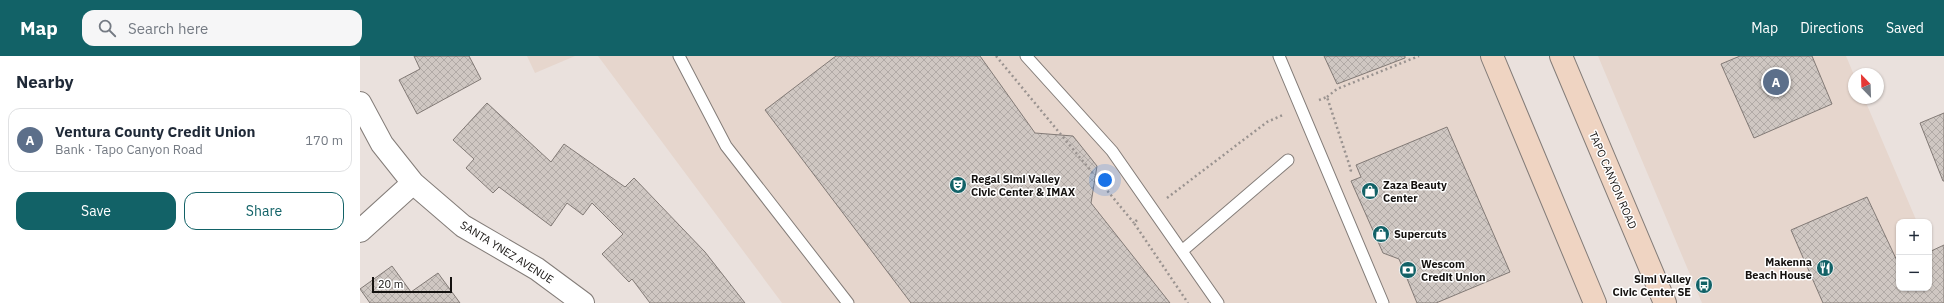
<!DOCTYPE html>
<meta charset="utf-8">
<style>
:root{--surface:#fff;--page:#f6f6f7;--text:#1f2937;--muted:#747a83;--line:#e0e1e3;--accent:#126267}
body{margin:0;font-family:"IBM Plex Sans",sans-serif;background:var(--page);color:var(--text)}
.controls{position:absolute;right:12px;bottom:12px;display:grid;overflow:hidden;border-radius:8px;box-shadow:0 1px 3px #0004}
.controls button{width:36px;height:36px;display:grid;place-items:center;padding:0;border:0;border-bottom:1px solid var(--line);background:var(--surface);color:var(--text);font:20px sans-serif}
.compass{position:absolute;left:1488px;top:12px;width:36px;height:36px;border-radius:50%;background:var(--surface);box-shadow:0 1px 3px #0004;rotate:337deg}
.scale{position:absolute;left:12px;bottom:10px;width:80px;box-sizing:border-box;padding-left:4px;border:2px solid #14110f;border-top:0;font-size:11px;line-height:14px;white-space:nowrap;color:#14110f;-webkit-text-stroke:3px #fff;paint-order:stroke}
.you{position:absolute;left:745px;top:124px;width:14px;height:14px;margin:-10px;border:3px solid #fff;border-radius:50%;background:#1a73e8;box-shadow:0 0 0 6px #1a73e833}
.badge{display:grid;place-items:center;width:26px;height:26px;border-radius:50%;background:var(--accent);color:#fff;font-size:13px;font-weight:700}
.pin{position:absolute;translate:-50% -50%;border:2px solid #fff;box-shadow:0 1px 4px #0006}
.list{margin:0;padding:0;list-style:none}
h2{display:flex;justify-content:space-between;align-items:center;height:52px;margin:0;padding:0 16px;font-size:17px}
h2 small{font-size:13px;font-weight:400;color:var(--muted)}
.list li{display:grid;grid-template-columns:26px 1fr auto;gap:12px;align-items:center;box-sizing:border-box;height:64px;margin:0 8px 8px;padding:0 8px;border:1px solid var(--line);border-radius:12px}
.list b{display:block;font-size:15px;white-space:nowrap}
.list p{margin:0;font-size:13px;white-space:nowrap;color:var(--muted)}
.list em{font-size:13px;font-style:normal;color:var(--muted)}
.actions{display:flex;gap:8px;padding:12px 16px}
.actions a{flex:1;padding:9px 0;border:1px solid var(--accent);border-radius:12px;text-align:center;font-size:14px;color:var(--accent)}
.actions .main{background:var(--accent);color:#fff}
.icon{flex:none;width:22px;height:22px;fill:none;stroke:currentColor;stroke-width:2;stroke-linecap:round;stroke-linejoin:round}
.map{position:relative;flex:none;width:1584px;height:247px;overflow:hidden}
header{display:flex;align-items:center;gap:24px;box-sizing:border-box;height:56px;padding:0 20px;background:var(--accent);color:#fff}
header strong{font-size:19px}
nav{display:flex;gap:22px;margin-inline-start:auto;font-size:14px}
.search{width:280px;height:36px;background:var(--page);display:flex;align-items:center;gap:10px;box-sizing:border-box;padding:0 14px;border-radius:12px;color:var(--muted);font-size:15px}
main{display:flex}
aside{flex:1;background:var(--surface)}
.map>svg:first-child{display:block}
.built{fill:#e6d6cd}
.building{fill:url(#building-cross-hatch);stroke:#827a76}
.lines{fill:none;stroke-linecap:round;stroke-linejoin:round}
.service-casing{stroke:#837c78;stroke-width:13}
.minor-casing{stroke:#837c78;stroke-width:24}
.secondary-casing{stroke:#837c78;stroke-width:24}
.path{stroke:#9a9390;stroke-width:2.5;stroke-dasharray:2 3;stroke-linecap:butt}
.service{stroke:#fff;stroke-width:11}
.minor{stroke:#fff;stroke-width:22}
.secondary{stroke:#efd4c2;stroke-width:22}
.labels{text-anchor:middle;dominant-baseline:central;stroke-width:3;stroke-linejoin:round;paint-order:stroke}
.poi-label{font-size:11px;font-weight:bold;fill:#14110f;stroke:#fff;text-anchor:start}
.street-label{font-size:11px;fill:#14110f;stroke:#fff}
</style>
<header>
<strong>Map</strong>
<div class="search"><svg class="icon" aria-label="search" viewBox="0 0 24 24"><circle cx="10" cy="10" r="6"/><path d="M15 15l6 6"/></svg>Search here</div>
<nav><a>Map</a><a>Directions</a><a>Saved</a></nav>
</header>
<main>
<aside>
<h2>Nearby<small></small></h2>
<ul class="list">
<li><span class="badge" style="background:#5c6f8a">A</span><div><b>Ventura County Credit Union</b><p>Bank · Tapo Canyon Road</p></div><em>170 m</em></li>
</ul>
<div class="actions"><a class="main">Save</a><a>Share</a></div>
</aside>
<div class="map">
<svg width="1584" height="247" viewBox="0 0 1584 247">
<defs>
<pattern id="building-cross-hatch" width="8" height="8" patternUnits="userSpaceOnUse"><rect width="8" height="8" fill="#cfc7c2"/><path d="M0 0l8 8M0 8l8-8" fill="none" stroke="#b1aaa6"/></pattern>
</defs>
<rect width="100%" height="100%" fill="#eae1dd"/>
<path class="built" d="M 167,0 L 215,0 L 175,17 Z
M 238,0 L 1123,0 L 1227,247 L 422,247 Z
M 1238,0 L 1486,0 L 1494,19 L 1494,42 L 1504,42 L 1557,166 L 1539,166 L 1539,232 L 1569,232 L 1569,193 L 1584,228 L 1584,247 L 1342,247 Z"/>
<path class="building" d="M 54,0 L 109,0 L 121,23 L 57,58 L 39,24 L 60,13 Z
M 476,0 L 620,0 L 675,77 L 713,80 L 737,110 L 731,147 L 810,247 L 551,247 L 405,54 Z
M 964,0 L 1045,0 L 1045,2 L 977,28 Z
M 1380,0 L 1452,0 L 1472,48 L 1394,82 L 1361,8 Z
M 127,47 L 191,106 L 204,88 L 265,131 L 274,122 L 345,196 L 385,247 L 290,247 L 272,223 L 269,226 L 242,198 L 263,178 L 232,147 L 223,159 L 207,147 L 191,170 L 139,131 L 133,137 L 106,112 L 114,103 L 93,84 Z
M 1584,57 L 1584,125 L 1583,125 L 1560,67 Z
M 1087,71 L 1150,216 L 1076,247 L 1057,247 L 1039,203 L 1023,197 L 991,125 L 1001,121 L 996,109 Z
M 1507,141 L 1539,209 L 1539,232 L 1569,232 L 1569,196 L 1584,189 L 1584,247 L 1463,247 L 1431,174 Z
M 32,210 L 51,236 L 78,217 L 100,247 L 10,247 L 0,233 Z"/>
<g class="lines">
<g class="service-casing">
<path id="service" d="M 319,0 L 366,90 L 488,247
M 666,0 L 752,95 L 858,247
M 919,0 L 1023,247
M 822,195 L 928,104"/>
</g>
<g class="minor-casing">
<path id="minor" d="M 0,47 L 22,88 L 53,127 L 103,170 L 177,213 L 223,247
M 0,175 L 53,127"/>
</g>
<g class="secondary-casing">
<path id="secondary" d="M 1132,0 L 1235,247
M 1201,0 L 1305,247"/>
</g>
<path class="path" d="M 636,0 L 774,167
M 967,41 L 977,33 L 1059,0
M 959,44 L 967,41 L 991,114 L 990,116
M 807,142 L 907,66 L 923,59
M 777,164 L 774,167 L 828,247"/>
<use href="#service" class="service"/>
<use href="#minor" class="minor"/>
<use href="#secondary" class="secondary"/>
</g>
<defs>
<g id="theatre-disc" transform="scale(0.9)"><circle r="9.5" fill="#126267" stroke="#fff"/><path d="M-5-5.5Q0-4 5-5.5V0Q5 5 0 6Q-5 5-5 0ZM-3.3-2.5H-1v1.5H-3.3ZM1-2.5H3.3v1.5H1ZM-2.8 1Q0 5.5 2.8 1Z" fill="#fff"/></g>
<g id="shop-disc" transform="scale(0.9)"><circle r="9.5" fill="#126267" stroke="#fff"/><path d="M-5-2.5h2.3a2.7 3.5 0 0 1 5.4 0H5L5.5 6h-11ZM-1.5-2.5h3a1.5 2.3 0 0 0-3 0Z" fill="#fff"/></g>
<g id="restaurant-disc" transform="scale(0.9)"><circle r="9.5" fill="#126267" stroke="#fff"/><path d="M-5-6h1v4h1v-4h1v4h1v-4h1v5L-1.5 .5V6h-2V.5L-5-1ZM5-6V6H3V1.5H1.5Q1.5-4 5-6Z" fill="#fff"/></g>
<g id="bank-disc" transform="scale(0.9)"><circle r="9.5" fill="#126267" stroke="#fff"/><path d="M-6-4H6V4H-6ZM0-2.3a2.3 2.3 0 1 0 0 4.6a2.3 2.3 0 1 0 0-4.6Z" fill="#fff"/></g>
<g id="bus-disc" transform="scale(0.9)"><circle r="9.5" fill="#126267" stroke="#fff"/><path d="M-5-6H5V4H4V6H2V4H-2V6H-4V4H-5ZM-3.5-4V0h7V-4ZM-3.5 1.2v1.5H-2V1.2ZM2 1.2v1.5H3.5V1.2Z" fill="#fff"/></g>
</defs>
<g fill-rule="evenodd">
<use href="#theatre-disc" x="598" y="129"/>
<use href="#shop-disc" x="1010" y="135"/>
<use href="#shop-disc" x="1021" y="178"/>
<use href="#restaurant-disc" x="1465" y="212"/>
<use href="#bank-disc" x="1048" y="214"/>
<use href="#bus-disc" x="1344" y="229"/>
</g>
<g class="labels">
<g class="poi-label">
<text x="611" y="123">Regal Simi Valley<tspan x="611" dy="13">Civic Center &amp; IMAX</tspan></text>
<text x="1023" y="129">Zaza Beauty<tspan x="1023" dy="13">Center</tspan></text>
<text x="1034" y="178">Supercuts</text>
<text x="1452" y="206" text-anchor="end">Makenna<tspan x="1452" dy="13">Beach House</tspan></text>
<text x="1061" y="208">Wescom<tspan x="1061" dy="13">Credit Union</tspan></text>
<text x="1331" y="223" text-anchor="end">Simi Valley<tspan x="1331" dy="13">Civic Center SE</tspan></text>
</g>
<g class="street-label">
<text transform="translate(1253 124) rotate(67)">TAPO CANYON ROAD</text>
<text transform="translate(147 196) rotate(32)">SANTA YNEZ AVENUE</text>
</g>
</g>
</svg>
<div class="controls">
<button>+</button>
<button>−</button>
</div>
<svg class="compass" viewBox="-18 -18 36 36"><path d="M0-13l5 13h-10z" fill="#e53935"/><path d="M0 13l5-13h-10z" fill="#747a83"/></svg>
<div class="scale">20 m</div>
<div class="you"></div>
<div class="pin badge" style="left:1416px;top:26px;background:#5c6f8a">A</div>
</div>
</main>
